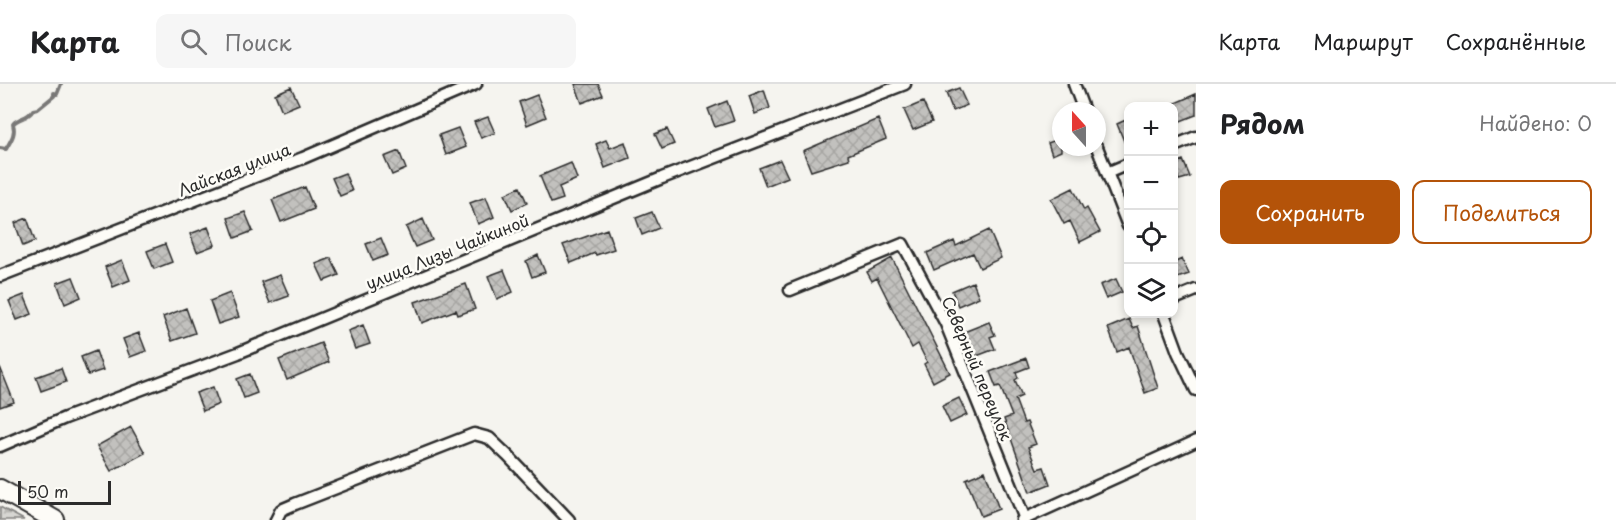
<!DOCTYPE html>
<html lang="ru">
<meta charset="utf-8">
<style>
:root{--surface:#fff;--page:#f6f6f6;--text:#202124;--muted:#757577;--line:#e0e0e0;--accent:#b45309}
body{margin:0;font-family:"Playpen Sans",sans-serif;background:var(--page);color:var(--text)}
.controls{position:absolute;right:18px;top:18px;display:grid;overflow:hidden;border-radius:12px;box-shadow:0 3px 9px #0003}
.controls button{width:54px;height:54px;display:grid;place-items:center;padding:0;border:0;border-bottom:2px solid var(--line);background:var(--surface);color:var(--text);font:30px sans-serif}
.compass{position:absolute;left:1052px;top:18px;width:54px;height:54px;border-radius:50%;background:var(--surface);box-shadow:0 3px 9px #0003;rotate:339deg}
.scale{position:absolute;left:18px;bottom:15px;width:93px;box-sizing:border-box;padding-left:6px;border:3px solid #2b2b2b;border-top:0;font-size:16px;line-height:21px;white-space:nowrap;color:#2b2b2b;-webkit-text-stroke:4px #fdfcf7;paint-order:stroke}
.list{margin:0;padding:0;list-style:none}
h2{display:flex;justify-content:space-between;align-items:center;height:78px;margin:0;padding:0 24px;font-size:26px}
h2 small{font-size:20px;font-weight:400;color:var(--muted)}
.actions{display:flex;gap:12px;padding:18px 24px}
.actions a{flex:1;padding:14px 0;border:2px solid var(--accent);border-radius:12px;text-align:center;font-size:21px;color:var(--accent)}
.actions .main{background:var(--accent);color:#fff}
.icon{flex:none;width:33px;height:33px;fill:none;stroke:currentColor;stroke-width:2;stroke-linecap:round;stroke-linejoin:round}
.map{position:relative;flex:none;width:1196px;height:436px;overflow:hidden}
header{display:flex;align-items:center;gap:36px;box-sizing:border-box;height:84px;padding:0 30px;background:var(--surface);border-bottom:2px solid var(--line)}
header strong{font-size:28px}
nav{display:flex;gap:33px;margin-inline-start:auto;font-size:21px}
.search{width:420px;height:54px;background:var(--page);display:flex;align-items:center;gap:15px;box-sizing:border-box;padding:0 21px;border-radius:12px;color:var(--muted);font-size:22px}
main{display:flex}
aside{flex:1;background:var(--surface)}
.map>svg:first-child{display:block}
.forest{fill:url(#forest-firs);stroke:#81807e;stroke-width:1.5}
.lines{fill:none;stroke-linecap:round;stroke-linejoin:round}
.stream{stroke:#797877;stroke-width:4}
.building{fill:url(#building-cross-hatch);stroke:#2b2b2b;stroke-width:1.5}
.street-casing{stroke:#2b2b2b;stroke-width:15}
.primary-casing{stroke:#2b2b2b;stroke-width:22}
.street{stroke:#fdfcf7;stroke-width:10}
.primary{stroke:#fdfcf7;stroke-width:18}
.labels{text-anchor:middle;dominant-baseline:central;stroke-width:5;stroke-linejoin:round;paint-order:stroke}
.street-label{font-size:16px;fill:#2b2b2b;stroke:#fdfcf7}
</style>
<header>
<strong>Карта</strong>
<div class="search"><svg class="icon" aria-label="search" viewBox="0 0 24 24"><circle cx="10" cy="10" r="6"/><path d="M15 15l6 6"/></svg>Поиск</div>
<nav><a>Карта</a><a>Маршрут</a><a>Сохранённые</a></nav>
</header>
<main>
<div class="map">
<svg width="1196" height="436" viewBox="0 0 1196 436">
<defs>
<pattern id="forest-firs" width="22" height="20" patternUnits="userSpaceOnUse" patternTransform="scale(1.5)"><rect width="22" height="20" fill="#d7d6d2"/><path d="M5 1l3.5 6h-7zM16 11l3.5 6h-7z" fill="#b9b8b4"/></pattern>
<pattern id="building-cross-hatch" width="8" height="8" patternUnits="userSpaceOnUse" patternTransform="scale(1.5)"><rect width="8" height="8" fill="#c2c1be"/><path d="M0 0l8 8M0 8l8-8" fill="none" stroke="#a7a6a3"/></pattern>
</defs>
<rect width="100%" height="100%" fill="#f5f4ef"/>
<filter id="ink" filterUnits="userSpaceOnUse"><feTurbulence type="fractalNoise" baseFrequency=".0167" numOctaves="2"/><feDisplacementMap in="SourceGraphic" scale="12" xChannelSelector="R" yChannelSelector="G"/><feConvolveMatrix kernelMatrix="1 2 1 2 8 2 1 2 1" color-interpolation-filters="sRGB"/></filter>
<g filter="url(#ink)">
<path class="forest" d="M 0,423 L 24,436 L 0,436 Z"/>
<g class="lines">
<path class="stream" d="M 0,64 L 6,65 C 11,56 16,50 13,40 C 19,33 28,35 33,26 L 38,25 L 54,12 L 54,9 L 57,10 L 61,0"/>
</g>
<path class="building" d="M 575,0 L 598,0 L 603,11 L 582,19 Z
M 291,3 L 299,20 L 282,27 L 275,10 Z
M 959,4 L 967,21 L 953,27 L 946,9 Z
M 764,6 L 770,24 L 755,30 L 749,12 Z
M 1196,10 L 1196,31 L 1173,40 L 1173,20 Z
M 537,11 L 546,33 L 527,41 L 519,18 Z
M 727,17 L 734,37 L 715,43 L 708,25 Z
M 923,18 L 932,38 L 913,46 L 904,26 Z
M 488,33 L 495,49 L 481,54 L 474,38 Z
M 878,35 L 886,55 L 848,71 L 849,75 L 811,87 L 803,67 Z
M 1128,35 L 1128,67 L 1117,40 Z
M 458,44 L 466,63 L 446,71 L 439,51 Z
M 667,45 L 674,60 L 662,65 L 655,50 Z
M 1061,54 L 1061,67 L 1052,71 L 1048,59 Z
M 606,56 L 610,64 L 625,58 L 630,74 L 605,84 L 596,60 Z
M 399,67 L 406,85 L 392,91 L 384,73 Z
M 780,76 L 788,93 L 766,102 L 759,84 Z
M 1183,76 L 1190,93 L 1179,96 L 1173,80 Z
M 571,79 L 577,95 L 559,103 L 563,115 L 551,119 L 540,92 Z
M 345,89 L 352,107 L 340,112 L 332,94 Z
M 305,103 L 314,125 L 281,138 L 272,116 Z
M 520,103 L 527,119 L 512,126 L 505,110 Z
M 1073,104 L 1084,126 L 1087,124 L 1100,148 L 1080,158 L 1070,137 L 1064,140 L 1051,115 Z
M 486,113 L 494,133 L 478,140 L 470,119 Z
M 245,128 L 253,147 L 235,154 L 228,134 Z
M 652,128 L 659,144 L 642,151 L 636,134 Z
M 27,134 L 35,157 L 23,162 L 15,139 Z
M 423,135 L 432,156 L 415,163 L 406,143 Z
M 208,143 L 215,161 L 197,168 L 190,150 Z
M 607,145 L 614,165 L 596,171 L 595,169 L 571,179 L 563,161 Z
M 989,146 L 1001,174 L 980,184 L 973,169 L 934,186 L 927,169 L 954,157 L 956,162 Z
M 381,154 L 388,171 L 373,177 L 366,160 Z
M 165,160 L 172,178 L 154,185 L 147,167 Z
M 538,171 L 545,188 L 532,193 L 526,177 Z
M 331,174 L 339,191 L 324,197 L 316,180 Z
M 892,174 L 950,289 L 933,298 L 924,280 L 927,278 L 918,260 L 912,264 L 877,194 L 872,197 L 867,188 Z
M 1182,175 L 1189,190 L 1177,194 L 1173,185 L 1173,179 Z
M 122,176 L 130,196 L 113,203 L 105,183 Z
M 504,186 L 513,208 L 497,215 L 488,192 Z
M 280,191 L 289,212 L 270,219 L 261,198 Z
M 73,193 L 81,213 L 65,220 L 57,199 Z
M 1116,195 L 1122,208 L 1106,215 L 1100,201 Z
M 973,198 L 979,213 L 958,222 L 952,207 Z
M 466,200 L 475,225 L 458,231 L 456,226 L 422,239 L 415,218 Z
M 230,209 L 239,233 L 218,240 L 210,217 Z
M 24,211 L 32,230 L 17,236 L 9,217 Z
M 186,224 L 195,249 L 172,257 L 163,233 Z
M 1129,235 L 1133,244 L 1138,242 L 1158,304 L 1145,309 L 1129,263 L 1117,268 L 1108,244 Z
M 989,238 L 995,251 L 990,253 L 995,265 L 974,273 L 964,248 Z
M 363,241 L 370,260 L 355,265 L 348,247 Z
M 139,249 L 146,267 L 130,273 L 123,255 Z
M 321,259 L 329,278 L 287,296 L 279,276 Z
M 96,267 L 103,286 L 88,291 L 81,273 Z
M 1026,274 L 1029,283 L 1016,288 L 1018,294 L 1015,296 L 1022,312 L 1015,315 L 1024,339 L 1027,338 L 1036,360 L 1028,363 L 1037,385 L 1044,383 L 1050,400 L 1030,408 L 1004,335 L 1012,332 L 1000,302 L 996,303 L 990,288 Z
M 0,283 L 14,318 L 0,323 Z
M 61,284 L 66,298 L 41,307 L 36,293 Z
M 250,290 L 257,309 L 244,314 L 237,295 Z
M 213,303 L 219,320 L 203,327 L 196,309 Z
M 959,314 L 967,331 L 950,339 L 942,322 Z
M 131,343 L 145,369 L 111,387 L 97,362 Z
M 985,387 L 999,425 L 981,432 L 966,395 Z"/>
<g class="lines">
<g class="street-casing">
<path id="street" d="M 1074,0 L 1084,27
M 1174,62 L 1196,53
M 1097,63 L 1128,142
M 1107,89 L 1128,80
M 0,192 L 303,74 L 476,0
M 790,206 L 903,160 L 946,240 L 1025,435
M 1174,215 L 1196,206
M 1164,230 L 1178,268 L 1196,306
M 0,362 L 65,334 L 238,269 L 662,94 L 905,0
M 276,436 L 281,426 L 295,420 L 474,350 L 489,354 L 508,372 L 569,436
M 1022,436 L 1196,357"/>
</g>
<g class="primary-casing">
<path id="primary" d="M 0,405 L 55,436"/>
</g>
<use href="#street" class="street"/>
<use href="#primary" class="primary"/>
</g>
</g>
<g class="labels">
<g class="street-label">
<text transform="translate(234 85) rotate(-21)">Лайская улица</text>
<text transform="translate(447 167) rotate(-22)">улица Лизы Чайкиной</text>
<text transform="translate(978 284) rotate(67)">Северный переулок</text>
</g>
</g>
</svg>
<div class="controls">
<button>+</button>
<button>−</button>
<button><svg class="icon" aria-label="locate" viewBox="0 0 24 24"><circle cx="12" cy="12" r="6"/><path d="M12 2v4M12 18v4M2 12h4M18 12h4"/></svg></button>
<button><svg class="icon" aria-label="layers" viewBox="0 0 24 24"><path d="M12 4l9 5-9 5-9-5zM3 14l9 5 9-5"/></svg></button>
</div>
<svg class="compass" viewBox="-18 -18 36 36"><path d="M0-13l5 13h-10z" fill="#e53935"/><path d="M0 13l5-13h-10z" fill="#757577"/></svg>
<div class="scale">50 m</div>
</div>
<aside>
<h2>Рядом<small>Найдено: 0</small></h2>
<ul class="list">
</ul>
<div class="actions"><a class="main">Сохранить</a><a>Поделиться</a></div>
</aside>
</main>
